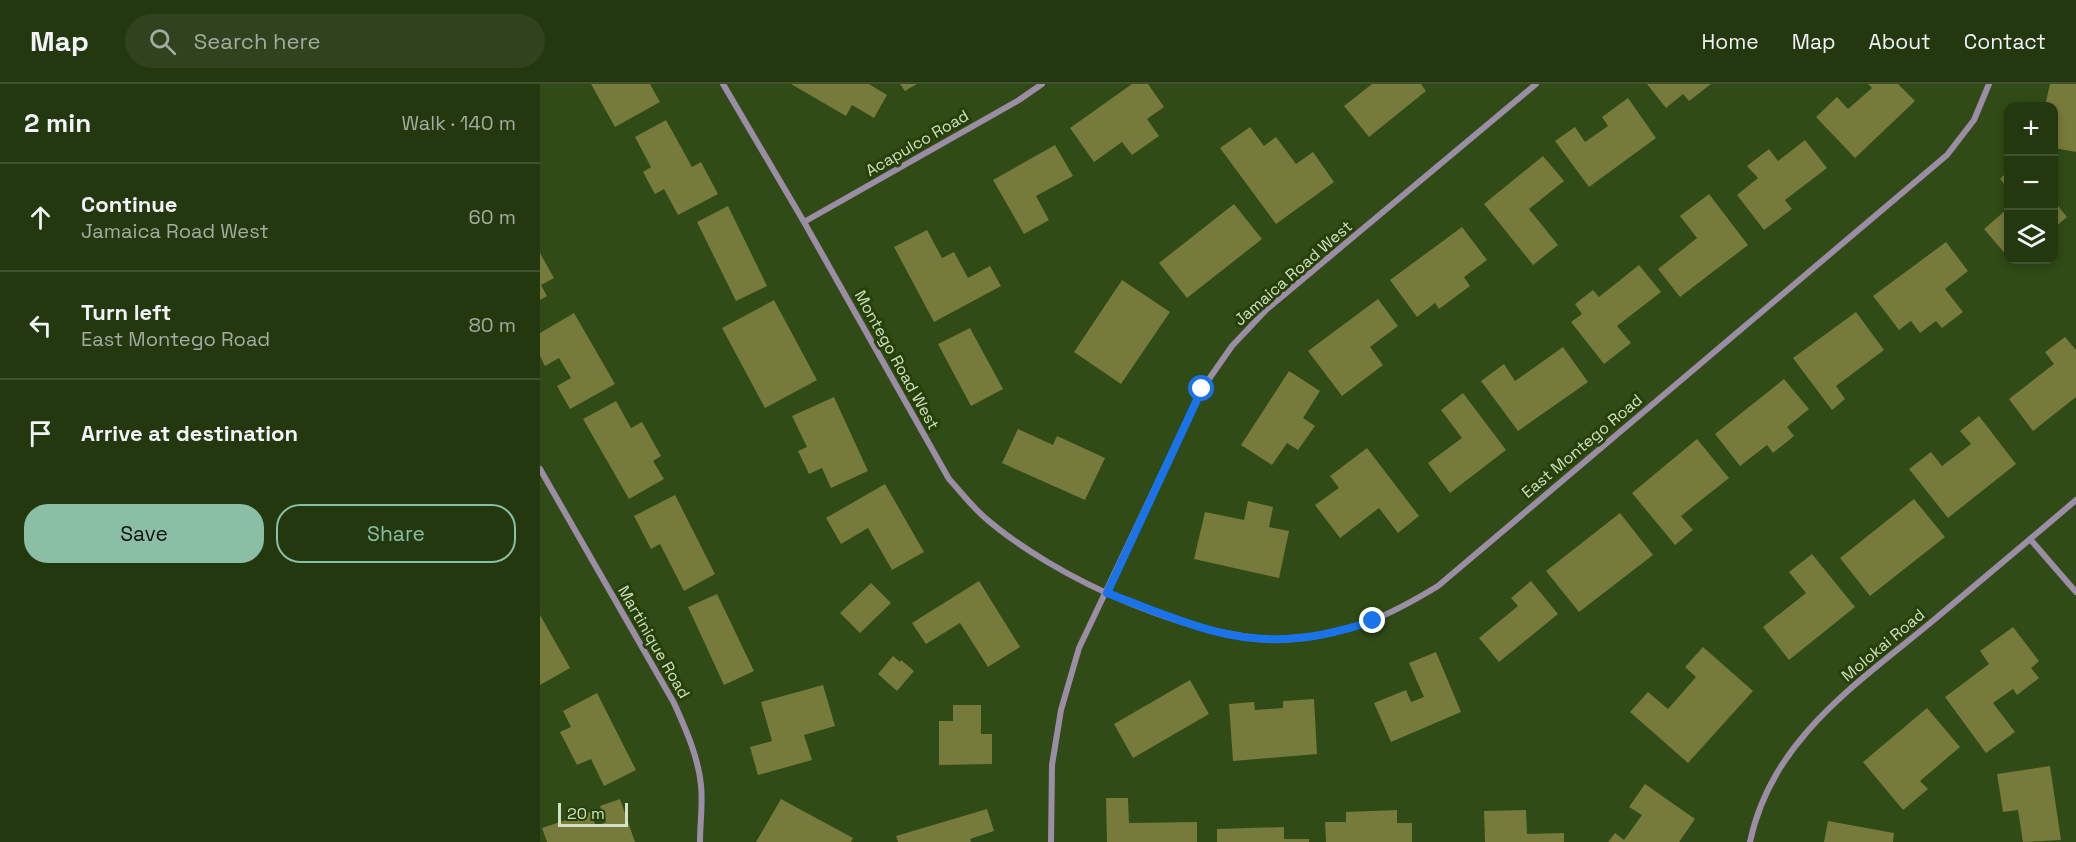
<!DOCTYPE html>
<meta charset="utf-8">
<style>
:root{--surface:#243810;--page:#30431e;--text:#f1f3f6;--muted:#a3ac9f;--line:#415230;--accent:#8abfa5}
body{margin:0;font-family:"Space Grotesk",sans-serif;background:var(--page);color:var(--text)}
.controls{position:absolute;right:18px;top:18px;display:grid;overflow:hidden;border-radius:12px;box-shadow:0 3px 9px #0003}
.controls button{width:54px;height:54px;display:grid;place-items:center;padding:0;border:0;border-bottom:2px solid var(--line);background:var(--surface);color:var(--text);font:30px sans-serif}
.scale{position:absolute;left:18px;bottom:15px;width:70px;box-sizing:border-box;padding-left:6px;border:3px solid #d0e1c4;border-top:0;font-size:16px;line-height:21px;white-space:nowrap;color:#d0e1c4;-webkit-text-stroke:4px #264008;paint-order:stroke}
.stop{position:absolute;width:18px;height:18px;margin:-14px;border:4px solid #1a73e8;border-radius:50%;background:#fff}
.stop.end{background:#1a73e8;border-color:#fff;box-shadow:0 2px 6px #0008}
.list{margin:0;padding:0;list-style:none}
h2{display:flex;justify-content:space-between;align-items:center;height:78px;margin:0;padding:0 24px;font-size:26px}
h2 small{font-size:20px;font-weight:400;color:var(--muted)}
.list li{display:grid;grid-template-columns:39px 1fr auto;gap:18px;align-items:center;box-sizing:border-box;height:108px;padding:0 24px;border-top:2px solid var(--line)}
.list b{display:block;font-size:22px;white-space:nowrap}
.list p{margin:0;font-size:20px;white-space:nowrap;color:var(--muted)}
.list em{font-size:20px;font-style:normal;color:var(--muted)}
.actions{display:flex;gap:12px;padding:18px 24px}
.actions a{flex:1;padding:14px 0;border:2px solid var(--accent);border-radius:24px;text-align:center;font-size:21px;color:var(--accent)}
.actions .main{background:var(--accent);color:#111}
.icon{flex:none;width:33px;height:33px;fill:none;stroke:currentColor;stroke-width:2;stroke-linecap:round;stroke-linejoin:round}
.map{position:relative;flex:none;width:1536px;height:758px;overflow:hidden}
header{display:flex;align-items:center;gap:36px;box-sizing:border-box;height:84px;padding:0 30px;background:var(--surface);border-bottom:2px solid var(--line)}
header strong{font-size:28px}
nav{display:flex;gap:33px;margin-inline-start:auto;font-size:21px}
.search{width:420px;height:54px;background:var(--page);display:flex;align-items:center;gap:15px;box-sizing:border-box;padding:0 21px;border-radius:33px;color:var(--muted);font-size:22px}
main{display:flex}
aside{flex:1;background:var(--surface)}
.map>svg:first-child{display:block}
.building{fill:#767a3b}
.lines{fill:none;stroke-linecap:round;stroke-linejoin:round}
.minor{stroke:#9b8da5;stroke-width:6}
.route{stroke:#1a73e8;stroke-width:8}
.labels{text-anchor:middle;dominant-baseline:central;stroke-width:6;stroke-linejoin:round;paint-order:stroke}
.street-label{font-size:16px;fill:#d0e1c4;stroke:#264008}
</style>
<header>
<strong>Map</strong>
<div class="search"><svg class="icon" aria-label="search" viewBox="0 0 24 24"><circle cx="10" cy="10" r="6"/><path d="M15 15l6 6"/></svg>Search here</div>
<nav><a>Home</a><a>Map</a><a>About</a><a>Contact</a></nav>
</header>
<main>
<aside>
<h2>2 min<small>Walk · 140 m</small></h2>
<ul class="list">
<li><svg class="icon" aria-label="ahead" viewBox="0 0 24 24"><path d="M12 20V5M6 11l6-6 6 6"/></svg><div><b>Continue</b><p>Jamaica Road West</p></div><em>60 m</em></li>
<li><svg class="icon" aria-label="left" viewBox="0 0 24 24"><path d="M17 20v-9H6M10 6l-5 5 5 5"/></svg><div><b>Turn left</b><p>East Montego Road</p></div><em>80 m</em></li>
<li><svg class="icon" aria-label="arrive" viewBox="0 0 24 24"><path d="M6 21V4h12l-3 4 3 4H6"/></svg><div><b>Arrive at destination</b></div></li>
</ul>
<div class="actions"><a class="main">Save</a><a>Share</a></div>
</aside>
<div class="map">
<svg width="1536" height="758" viewBox="0 0 1536 758">
<rect width="100%" height="100%" fill="#304b15"/>
<path class="building" d="M 51,0 L 110,0 L 120,18 L 75,43 Z
M 251,0 L 329,0 L 347,11 L 334,34 L 312,21 L 306,32 Z
M 360,0 L 377,0 L 365,7 Z
M 592,0 L 608,0 L 624,23 L 607,35 L 619,52 L 592,71 L 582,58 L 554,78 L 530,44 Z
M 832,0 L 881,0 L 886,7 L 829,53 L 804,22 Z
M 1107,0 L 1171,0 L 1149,17 L 1143,10 L 1126,24 Z
M 1328,0 L 1358,0 L 1375,17 L 1315,74 L 1276,33 L 1297,13 L 1308,25 L 1332,4 Z
M 1510,0 L 1536,0 L 1536,68 L 1514,64 L 1514,22 L 1505,22 Z
M 1088,14 L 1116,54 L 1049,103 L 1015,57 L 1035,43 L 1045,58 L 1068,42 L 1062,33 Z
M 126,36 L 152,83 L 161,78 L 178,110 L 138,131 L 124,105 L 115,110 L 103,88 L 111,83 L 95,53 Z
M 710,43 L 724,62 L 736,53 L 756,80 L 773,68 L 794,98 L 736,140 L 680,64 Z
M 1265,56 L 1287,84 L 1245,116 L 1252,125 L 1224,146 L 1197,111 L 1218,94 L 1207,82 L 1229,65 L 1238,77 Z
M 515,61 L 533,92 L 496,112 L 509,136 L 484,150 L 453,96 Z
M 1003,72 L 1024,97 L 989,125 L 1018,161 L 993,181 L 944,120 Z
M 1468,87 L 1468,104 L 1460,95 Z
M 1169,110 L 1208,161 L 1140,213 L 1118,185 L 1157,154 L 1140,132 Z
M 1514,117 L 1527,133 L 1515,143 L 1514,142 Z
M 694,120 L 722,155 L 647,214 L 619,179 Z
M 188,122 L 227,202 L 196,217 L 157,138 Z
M 1466,126 L 1468,129 L 1468,173 L 1444,145 Z
M 922,143 L 947,176 L 924,193 L 930,202 L 899,225 L 895,219 L 877,233 L 850,196 Z
M 387,146 L 402,174 L 414,168 L 428,194 L 450,182 L 461,202 L 394,238 L 354,163 Z
M 1406,158 L 1428,187 L 1405,205 L 1423,228 L 1402,244 L 1396,237 L 1380,249 L 1371,237 L 1359,246 L 1333,212 Z
M 0,169 L 14,194 L 1,201 L 7,212 L 0,216 Z
M 1099,181 L 1121,208 L 1077,242 L 1091,259 L 1064,280 L 1031,238 L 1042,230 L 1035,220 L 1053,206 L 1059,213 Z
M 582,196 L 630,228 L 581,300 L 534,268 Z
M 838,215 L 858,242 L 830,263 L 843,281 L 802,312 L 768,267 Z
M 234,216 L 277,296 L 225,324 L 182,244 Z
M 1316,228 L 1344,266 L 1296,302 L 1305,315 L 1292,326 L 1253,274 Z
M 34,229 L 75,300 L 30,325 L 17,302 L 31,294 L 19,274 L 5,282 L 0,272 L 0,249 Z
M 430,244 L 463,305 L 431,322 L 398,260 Z
M 1525,253 L 1536,266 L 1536,313 L 1493,347 L 1469,315 L 1514,280 L 1505,268 Z
M 1023,263 L 1048,298 L 978,347 L 941,297 L 964,280 L 975,297 Z
M 749,287 L 780,307 L 763,334 L 775,342 L 758,366 L 747,359 L 732,381 L 701,361 Z
M 1244,295 L 1269,325 L 1247,343 L 1254,352 L 1233,369 L 1227,361 L 1200,382 L 1175,350 Z
M 923,309 L 966,366 L 910,409 L 888,379 L 922,354 L 901,326 Z
M 294,313 L 328,387 L 291,404 L 282,384 L 269,390 L 258,367 L 267,363 L 252,332 Z
M 76,317 L 91,344 L 102,338 L 121,372 L 113,377 L 124,395 L 89,415 L 43,335 Z
M 1439,332 L 1476,380 L 1408,434 L 1369,385 L 1391,368 L 1402,382 L 1431,360 L 1420,347 Z
M 478,345 L 513,361 L 517,352 L 565,374 L 545,416 L 462,379 Z
M 1157,355 L 1189,394 L 1141,432 L 1153,446 L 1135,461 L 1092,409 Z
M 827,364 L 879,432 L 858,449 L 839,424 L 800,454 L 775,421 L 799,404 L 790,392 Z
M 345,400 L 384,468 L 352,486 L 328,444 L 301,460 L 286,434 Z
M 135,411 L 175,490 L 144,507 L 120,460 L 111,465 L 94,432 Z
M 1374,415 L 1405,453 L 1330,512 L 1300,474 Z
M 708,417 L 733,423 L 729,443 L 749,447 L 739,494 L 654,475 L 665,428 L 704,436 Z
M 1080,429 L 1113,471 L 1039,528 L 1006,487 Z
M 1272,470 L 1315,523 L 1249,576 L 1223,543 L 1266,509 L 1249,488 Z
M 439,497 L 480,563 L 448,583 L 420,539 L 386,560 L 372,539 Z
M 991,497 L 1018,530 L 959,578 L 939,554 L 978,522 L 971,514 Z
M 331,499 L 351,519 L 320,549 L 300,529 Z
M 177,510 L 214,587 L 184,601 L 148,523 Z
M 0,531 L 30,584 L 0,601 Z
M 1473,543 L 1499,577 L 1491,584 L 1499,594 L 1477,611 L 1473,605 L 1453,619 L 1475,648 L 1446,669 L 1405,613 L 1449,580 L 1440,567 Z
M 1163,563 L 1213,607 L 1148,679 L 1090,628 L 1108,608 L 1128,625 L 1156,593 L 1145,583 Z
M 896,568 L 921,628 L 851,658 L 834,619 L 866,606 L 871,618 L 884,613 L 869,579 Z
M 353,572 L 360,578 L 361,576 L 374,587 L 357,607 L 338,590 Z
M 650,596 L 669,630 L 593,674 L 574,640 Z
M 283,601 L 295,642 L 264,651 L 272,676 L 218,691 L 210,663 L 232,657 L 221,618 Z
M 57,609 L 96,686 L 64,702 L 51,675 L 37,681 L 20,648 L 31,643 L 23,627 Z
M 774,615 L 777,670 L 693,677 L 689,620 L 714,618 L 715,626 L 743,624 L 743,617 Z
M 413,621 L 441,621 L 441,650 L 452,650 L 452,680 L 399,681 L 399,637 L 413,637 Z
M 1387,624 L 1420,663 L 1380,697 L 1388,705 L 1363,726 L 1323,678 Z
M 1510,682 L 1521,756 L 1483,758 L 1478,726 L 1463,728 L 1457,690 Z
M 1105,700 L 1155,735 L 1139,758 L 1068,758 L 1075,749 L 1084,756 L 1102,731 L 1089,723 Z
M 566,714 L 588,714 L 589,739 L 657,738 L 657,758 L 567,758 Z
M 80,715 L 95,758 L 7,758 L 2,744 L 50,728 L 56,742 L 66,738 L 60,722 Z
M 241,715 L 313,754 L 311,758 L 216,758 Z
M 447,725 L 454,747 L 430,755 L 431,758 L 358,758 L 356,752 Z
M 857,726 L 857,739 L 872,739 L 872,758 L 786,758 L 785,738 L 806,738 L 806,728 Z
M 986,726 L 987,750 L 1024,749 L 1024,758 L 945,758 L 944,727 Z
M 1288,737 L 1354,749 L 1353,758 L 1284,758 Z
M 744,743 L 744,755 L 769,755 L 769,758 L 677,758 L 677,745 Z"/>
<g class="lines">
<path class="minor" d="M 183,0 L 264,138 L 409,395 C 420,407 431,421 443,432 C 513,494 660,561 754,555 C 809,551 852,530 898,502 L 1407,71 L 1434,36 L 1449,0
M 264,138 L 479,16 L 502,0
M 0,385 L 134,619 C 146,646 158,672 161,701 C 163,719 160,739 160,758
M 1490,455 L 1536,508
M 511,758 L 512,681 L 521,626 L 539,564 L 662,305 L 692,262 L 727,225 L 996,0
M 1210,758 C 1231,657 1314,602 1389,540 C 1438,499 1487,458 1536,416"/>
</g>
<g class="lines">
<path class="route" d="M 662,305 L 567,509 C 628,532 690,562 757,554 C 783,552 808,545 833,537"/>
</g>
<g class="labels">
<g class="street-label">
<text transform="translate(377 59) rotate(-30)">Acapulco Road</text>
<text transform="translate(753 189) rotate(-41)">Jamaica Road West</text>
<text transform="translate(357 276) rotate(61)">Montego Road West</text>
<text transform="translate(1042 362) rotate(-40)">East Montego Road</text>
<text transform="translate(114 558) rotate(60)">Martinique Road</text>
<text transform="translate(1343 561) rotate(-40)">Molokai Road</text>
</g>
</g>
</svg>
<div class="controls">
<button>+</button>
<button>−</button>
<button><svg class="icon" aria-label="layers" viewBox="0 0 24 24"><path d="M12 4l9 5-9 5-9-5zM3 14l9 5 9-5"/></svg></button>
</div>
<div class="scale">20 m</div>
<div class="stop" style="left:662px;top:305px"></div>
<div class="stop end" style="left:833px;top:537px"></div>
</div>
</main>
